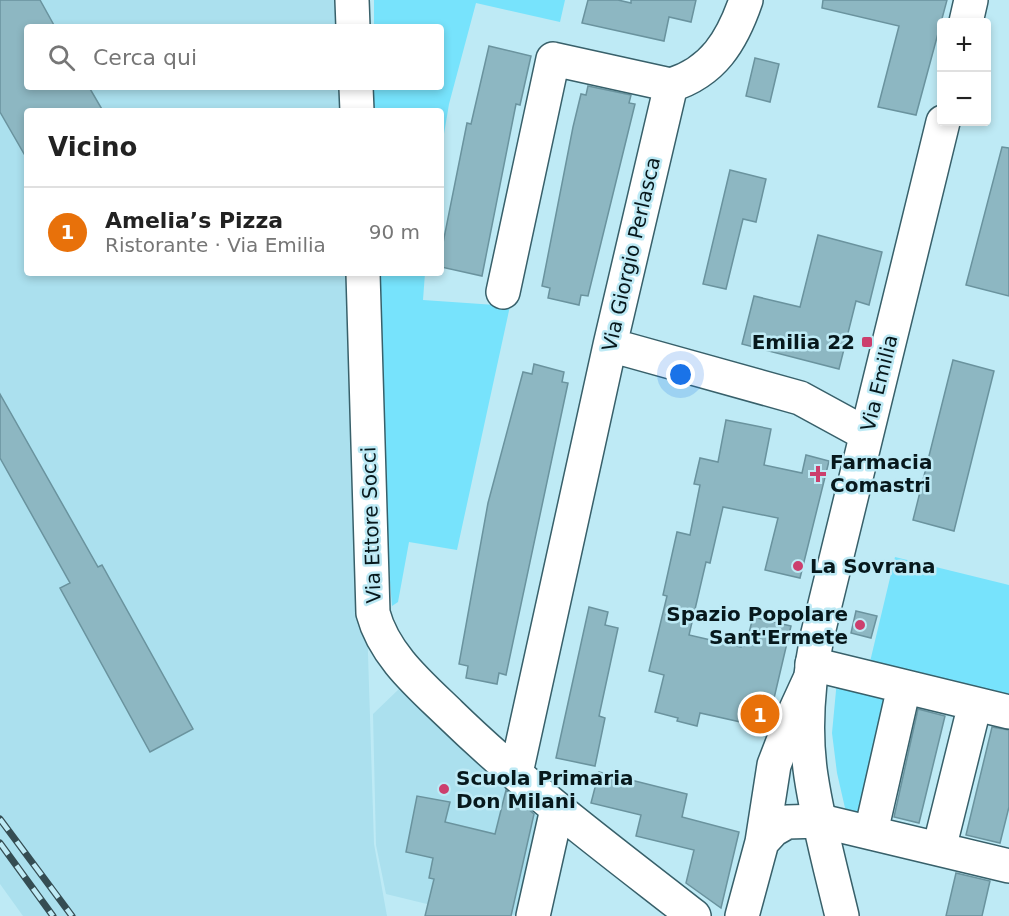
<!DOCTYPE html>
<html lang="it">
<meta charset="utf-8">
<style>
:root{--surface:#fff;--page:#f6f6f6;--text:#222;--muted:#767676;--line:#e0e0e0;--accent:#d93025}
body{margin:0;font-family:"DejaVu Sans",sans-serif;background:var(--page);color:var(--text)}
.controls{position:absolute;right:18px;top:18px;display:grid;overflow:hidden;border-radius:6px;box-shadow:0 3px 9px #0003}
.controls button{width:54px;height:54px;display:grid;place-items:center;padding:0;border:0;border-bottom:2px solid var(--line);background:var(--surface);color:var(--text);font:30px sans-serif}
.you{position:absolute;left:681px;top:375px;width:21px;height:21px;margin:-15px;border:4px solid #fff;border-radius:50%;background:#1a73e8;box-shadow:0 0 0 9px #1a73e833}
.badge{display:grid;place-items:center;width:39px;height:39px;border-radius:50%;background:var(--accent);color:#fff;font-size:20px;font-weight:700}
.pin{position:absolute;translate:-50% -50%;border:3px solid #fff;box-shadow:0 2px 6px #0006}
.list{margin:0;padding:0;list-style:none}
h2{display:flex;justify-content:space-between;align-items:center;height:78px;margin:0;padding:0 24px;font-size:26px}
h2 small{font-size:20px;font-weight:400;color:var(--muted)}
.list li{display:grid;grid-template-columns:39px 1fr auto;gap:18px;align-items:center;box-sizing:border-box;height:90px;padding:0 24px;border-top:2px solid var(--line)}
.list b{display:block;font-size:22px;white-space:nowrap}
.list p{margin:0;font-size:20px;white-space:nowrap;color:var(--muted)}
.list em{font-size:20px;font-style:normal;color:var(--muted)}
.icon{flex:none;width:33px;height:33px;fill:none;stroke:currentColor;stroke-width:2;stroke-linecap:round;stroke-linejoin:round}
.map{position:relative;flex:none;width:1009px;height:916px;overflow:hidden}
.search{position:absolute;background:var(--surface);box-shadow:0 3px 9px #0003;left:24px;top:24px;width:420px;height:66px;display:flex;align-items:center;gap:15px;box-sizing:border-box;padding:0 21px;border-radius:6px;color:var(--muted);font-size:22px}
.panel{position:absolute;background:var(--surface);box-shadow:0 3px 9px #0003;left:24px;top:108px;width:420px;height:168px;border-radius:6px}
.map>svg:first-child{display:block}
.built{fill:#abe0ee}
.green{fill:#77e3fc}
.building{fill:#8db7c2;stroke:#6a939e;stroke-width:1.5}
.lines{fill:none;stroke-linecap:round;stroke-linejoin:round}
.minor-casing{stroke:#38606a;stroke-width:36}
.major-casing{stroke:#38606a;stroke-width:36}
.minor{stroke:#fff;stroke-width:33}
.major{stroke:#fff;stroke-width:33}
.rail-casing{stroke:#354d53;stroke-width:7}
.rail{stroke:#beeaf5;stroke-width:4.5;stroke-dasharray:14;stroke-linecap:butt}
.poi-dot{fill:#cc3f6d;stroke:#beeaf5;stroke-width:2}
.labels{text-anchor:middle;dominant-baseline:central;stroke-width:5;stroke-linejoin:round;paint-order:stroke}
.street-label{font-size:20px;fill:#07181c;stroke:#beeaf5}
.poi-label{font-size:20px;font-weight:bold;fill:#07181c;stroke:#beeaf5;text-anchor:start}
</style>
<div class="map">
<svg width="1009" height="916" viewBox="0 0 1009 916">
<rect width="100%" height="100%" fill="#beeaf5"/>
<path class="built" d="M 0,0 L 346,0 L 347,27 L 27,27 L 27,87 L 349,87 L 350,111 L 27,111 L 27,273 L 356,273 L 374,844 L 387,916 L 23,916 L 0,884 Z
M 400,688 L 544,817 L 518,916 L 483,908 L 476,916 L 386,894 L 376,845 L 373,714 Z"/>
<path class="green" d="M 374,0 L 565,0 L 560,22 L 476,3 L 449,104 L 441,152 L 441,111 L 374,111 L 374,87 L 441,87 L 441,27 L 374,27 Z
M 379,273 L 425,273 L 423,300 L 510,306 L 457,550 L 409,542 L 398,602 L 392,606 C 382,495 384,384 379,273 Z
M 895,557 L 1009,585 L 1009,701 L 869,666 Z
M 837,680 L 891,692 L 867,812 L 851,812 L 845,808 L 837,773 L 832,733 Z"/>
<path class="building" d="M 0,0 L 40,0 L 55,27 L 27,27 L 27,87 L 89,87 L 103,111 L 27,111 L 27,159 L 0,112 Z
M 588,0 L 618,0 L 631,3 L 631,0 L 696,0 L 691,22 L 669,17 L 664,41 L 582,23 Z
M 823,0 L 947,0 L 916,115 L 878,107 L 899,26 L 822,8 Z
M 489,46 L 531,56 L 520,105 L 516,104 L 482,276 L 441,267 L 441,253 L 467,123 L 471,124 Z
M 755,58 L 779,64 L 770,102 L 746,96 Z
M 588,86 L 631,95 L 629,103 L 635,104 L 588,296 L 581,295 L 579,305 L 548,298 L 550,288 L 542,286 L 573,127 L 581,94 L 586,95 Z
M 1002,147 L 1009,148 L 1009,296 L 966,285 Z
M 730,170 L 766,179 L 756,222 L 743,219 L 726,289 L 703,284 Z
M 818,235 L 882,252 L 869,305 L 856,301 L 839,369 L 742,344 L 754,296 L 800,307 Z
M 953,360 L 994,371 L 954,531 L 913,520 Z
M 534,364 L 564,372 L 562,382 L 568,383 L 506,675 L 499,673 L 497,684 L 466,678 L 468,666 L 459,664 L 488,503 L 523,372 L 532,374 Z
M 0,394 L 98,567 L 102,565 L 193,729 L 150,752 L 60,588 L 70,583 L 0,458 Z
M 726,420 L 771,429 L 764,465 L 802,473 L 806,455 L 829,461 L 800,578 L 765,570 L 778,518 L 723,507 L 710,563 L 706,562 L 689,635 L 741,647 L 743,635 L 748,637 L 753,617 L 791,626 L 767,728 L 700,713 L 697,726 L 677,721 L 678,718 L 655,712 L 664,675 L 649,671 L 667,596 L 663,595 L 677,532 L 690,535 L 700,485 L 694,484 L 700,458 L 718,462 Z
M 589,607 L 608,612 L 605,625 L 618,628 L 599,716 L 605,718 L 595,766 L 556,758 Z
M 856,611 L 877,616 L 871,638 L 851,633 Z
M 918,709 L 945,716 L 919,823 L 894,817 Z
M 992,727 L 1009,730 L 1009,807 L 1000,843 L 966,835 Z
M 599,772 L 687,794 L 682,817 L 739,832 L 721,908 L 686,883 L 694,850 L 636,836 L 641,815 L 591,803 Z
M 506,790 L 534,814 L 511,916 L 425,916 L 434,879 L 429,878 L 433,858 L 406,852 L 417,796 L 450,802 L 445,822 L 495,834 Z
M 956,873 L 990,881 L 982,916 L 946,916 Z"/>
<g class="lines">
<g class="minor-casing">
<path id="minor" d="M 352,0 L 353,27
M 671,85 C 713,72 732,41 746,0
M 356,87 L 357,111
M 363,273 L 373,613 C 384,655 420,685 450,714 C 526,788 611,851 694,916
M 503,292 L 553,59 L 671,85
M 610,345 L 800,398 L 866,434
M 812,664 L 1009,712
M 516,773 L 610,345 L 671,85
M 871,832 L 904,687
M 762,842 L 773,830 L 787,822 L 821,821 L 1009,866
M 939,849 L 975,704
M 533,916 L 557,809
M 742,916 L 762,842 L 774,765 L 792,718 L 809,681"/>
</g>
<g class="major-casing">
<path id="major" d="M 966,22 L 971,0
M 842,916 C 831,870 818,823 811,776 C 804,730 808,683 817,637 L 943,122"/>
</g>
<use href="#minor" class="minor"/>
<use href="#major" class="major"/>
<g class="rail-casing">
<path id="rail" d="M 0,819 L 72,916
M 0,843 L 53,916"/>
</g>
<use href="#rail" class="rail"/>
</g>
<g class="poi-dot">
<rect x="861" y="336" width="12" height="12" rx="3"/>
<path d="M815 465h6v6h6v6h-6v6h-6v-6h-6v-6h6z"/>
<circle cx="798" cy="566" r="6"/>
<circle cx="860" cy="625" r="6"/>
<circle cx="444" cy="789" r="6"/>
</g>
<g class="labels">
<g class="street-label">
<text transform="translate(631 254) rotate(-77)">Via Giorgio Perlasca</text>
<text transform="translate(879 383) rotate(-76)">Via Emilia</text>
<text transform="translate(371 525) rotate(-92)">Via Ettore Socci</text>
</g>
<g class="poi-label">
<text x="855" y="342" text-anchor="end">Emilia 22</text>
<text x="830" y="462">Farmacia<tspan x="830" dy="23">Comastri</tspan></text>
<text x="810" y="566">La Sovrana</text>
<text x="848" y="614" text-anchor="end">Spazio Popolare<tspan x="848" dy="23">Sant'Ermete</tspan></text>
<text x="456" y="778">Scuola Primaria<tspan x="456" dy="23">Don Milani</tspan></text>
</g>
</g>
</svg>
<div class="controls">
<button>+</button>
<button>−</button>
</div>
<div class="you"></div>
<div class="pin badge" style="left:760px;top:714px;background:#e8710a">1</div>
<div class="search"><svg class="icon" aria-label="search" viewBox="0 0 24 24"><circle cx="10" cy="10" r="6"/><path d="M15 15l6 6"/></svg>Cerca qui</div>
<section class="panel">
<h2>Vicino<small></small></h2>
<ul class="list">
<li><span class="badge" style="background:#e8710a">1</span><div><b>Amelia’s Pizza</b><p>Ristorante · Via Emilia</p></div><em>90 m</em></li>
</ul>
</section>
</div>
